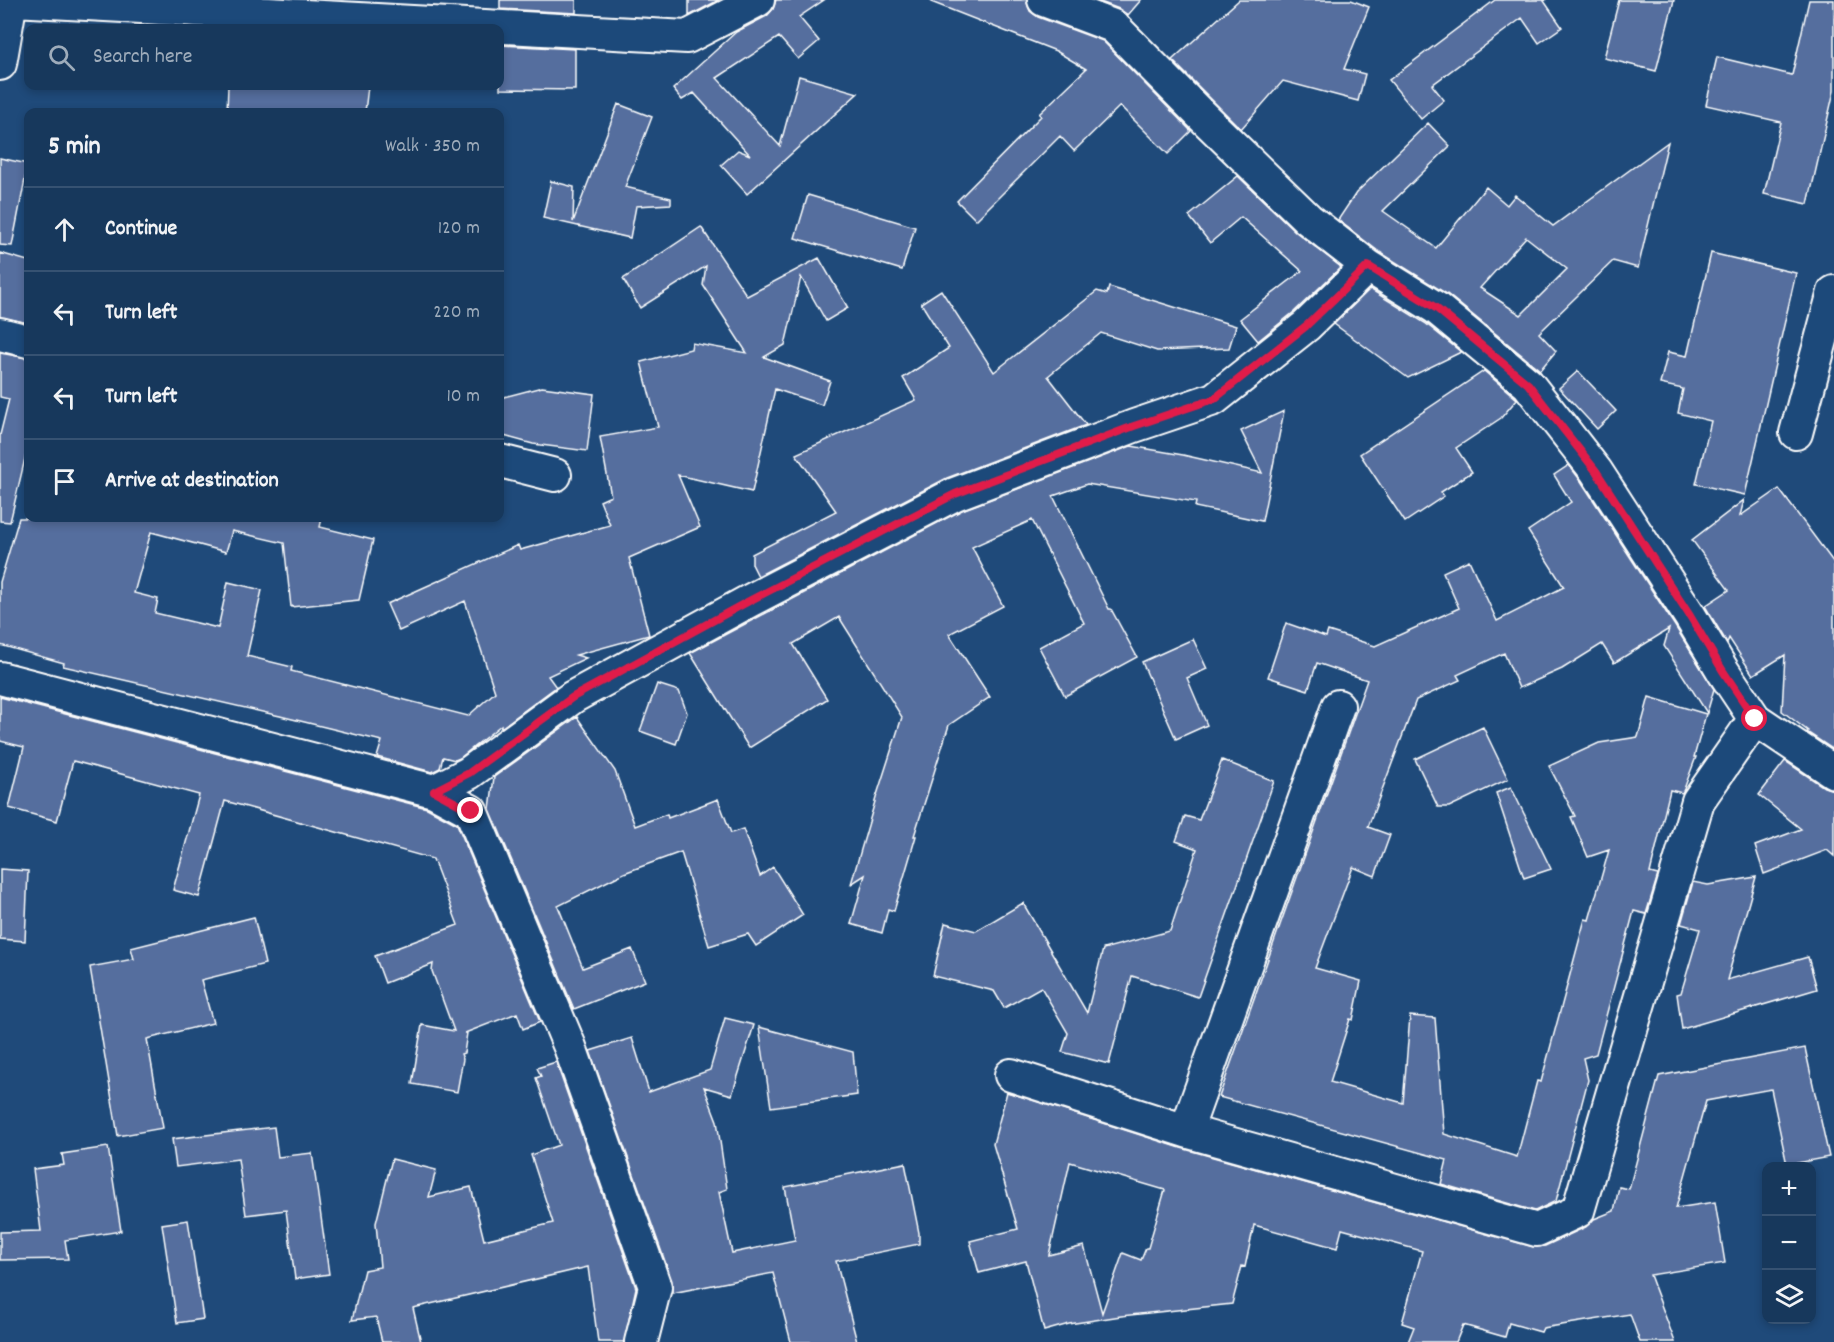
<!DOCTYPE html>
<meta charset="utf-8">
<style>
:root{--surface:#17385c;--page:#203f62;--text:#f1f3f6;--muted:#9eacbb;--line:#365272}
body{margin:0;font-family:Dekko,sans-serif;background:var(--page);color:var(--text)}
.controls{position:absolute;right:18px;bottom:18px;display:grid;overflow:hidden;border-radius:12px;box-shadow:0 3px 9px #0003}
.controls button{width:54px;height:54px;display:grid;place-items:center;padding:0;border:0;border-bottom:2px solid var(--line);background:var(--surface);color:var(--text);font:30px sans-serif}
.stop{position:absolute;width:18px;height:18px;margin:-14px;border:4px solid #e11d48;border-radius:50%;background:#fff}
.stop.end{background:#e11d48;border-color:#fff;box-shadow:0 2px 6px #0008}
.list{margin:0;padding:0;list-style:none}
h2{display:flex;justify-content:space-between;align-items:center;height:78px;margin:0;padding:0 24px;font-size:26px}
h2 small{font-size:20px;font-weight:400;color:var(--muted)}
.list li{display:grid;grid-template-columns:39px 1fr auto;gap:18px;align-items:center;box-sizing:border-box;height:84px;padding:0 24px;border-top:2px solid var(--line)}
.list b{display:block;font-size:22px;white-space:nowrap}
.list em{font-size:20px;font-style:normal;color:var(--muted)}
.icon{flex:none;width:33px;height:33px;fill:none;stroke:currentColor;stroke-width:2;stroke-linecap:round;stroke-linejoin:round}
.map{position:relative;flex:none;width:1834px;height:1342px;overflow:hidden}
.search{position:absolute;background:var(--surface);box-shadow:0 3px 9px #0003;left:24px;top:24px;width:480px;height:66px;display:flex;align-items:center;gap:15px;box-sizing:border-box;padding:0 21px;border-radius:12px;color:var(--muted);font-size:22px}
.panel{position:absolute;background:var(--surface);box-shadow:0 3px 9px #0003;left:24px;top:108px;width:480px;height:414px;border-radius:12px}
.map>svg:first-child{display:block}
.building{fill:#556e9e;stroke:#fff;stroke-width:1.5;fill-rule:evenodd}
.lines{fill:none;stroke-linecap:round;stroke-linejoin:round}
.minor-casing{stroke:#fff;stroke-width:36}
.minor{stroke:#1f4a7a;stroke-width:32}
.route{stroke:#e11d48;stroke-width:8}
</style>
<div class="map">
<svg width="1834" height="1342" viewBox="0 0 1834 1342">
<rect width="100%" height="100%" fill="#1f4a7a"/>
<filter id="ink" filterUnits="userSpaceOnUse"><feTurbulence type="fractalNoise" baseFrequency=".0167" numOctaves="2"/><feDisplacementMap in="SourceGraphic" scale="12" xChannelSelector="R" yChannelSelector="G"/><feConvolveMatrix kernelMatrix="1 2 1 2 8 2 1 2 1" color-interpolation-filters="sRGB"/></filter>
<g filter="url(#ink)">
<path class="building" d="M 500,0 L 576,0 L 576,13 L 500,9 Z
M 689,0 L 719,0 L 689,16 Z
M 776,0 L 824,0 L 799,17 L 819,41 L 798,59 L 779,37 L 717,78 L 780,146 L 799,76 L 858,93 L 747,194 L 721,165 L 738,150 L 750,155 L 694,93 L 682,100 L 673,89 L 736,32 L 767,16 L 773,9 Z
M 931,0 L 1026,0 L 1030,11 L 1038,17 L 1103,41 L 1191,131 L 1168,154 L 1120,106 L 1074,151 L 1060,136 L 976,220 L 957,201 L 1041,116 L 1039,114 L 1086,69 L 1056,51 L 931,2 Z
M 1095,0 L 1141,0 L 1128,15 L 1119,9 Z
M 1239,0 L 1351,0 L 1369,7 L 1344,69 L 1365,74 L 1358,101 L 1283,81 L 1241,129 L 1172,60 Z
M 1495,0 L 1546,0 L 1544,1 L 1562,27 L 1539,43 L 1522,18 L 1432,85 L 1444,100 L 1421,119 L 1389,80 Z
M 1619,0 L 1674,0 L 1656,71 L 1604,58 Z
M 1809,0 L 1834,0 L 1834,91 L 1808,204 L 1764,194 L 1781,122 L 1706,105 L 1717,57 L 1792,75 Z
M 500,45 L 575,49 L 575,90 L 500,89 Z
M 228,86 L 368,86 L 365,112 L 227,112 Z
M 618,104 L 652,117 L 625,187 L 671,198 L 671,204 L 636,206 L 630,238 L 543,218 L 551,181 L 574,187 L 573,222 Z
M 1428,123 L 1450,146 L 1383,211 L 1436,248 L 1486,187 L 1507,205 L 1515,195 L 1553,226 L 1668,142 L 1638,268 L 1613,261 L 1539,333 L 1556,351 L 1540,370 L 1447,294 L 1378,251 L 1338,220 L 1356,193 ZM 1526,237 L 1567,269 L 1521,315 L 1480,288 Z
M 0,158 L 28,164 L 12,246 L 0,245 Z
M 1238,176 L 1296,232 L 1341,267 L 1294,312 L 1258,341 L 1240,319 L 1302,271 L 1241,217 L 1210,243 L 1189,216 Z
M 808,195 L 915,227 L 902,270 L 795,238 Z
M 701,227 L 747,296 L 819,258 L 848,308 L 826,321 L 801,277 L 785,345 L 764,357 L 830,381 L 822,405 L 775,389 L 752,492 L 678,475 L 700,527 L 629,558 L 649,635 L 576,655 L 586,658 L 548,676 L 556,687 L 501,728 L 501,725 L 460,758 L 455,760 L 443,757 L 440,768 L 432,772 L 377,757 L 382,741 L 280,716 L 63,666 L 64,663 L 0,645 L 0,582 L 19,518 L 322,518 L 320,527 L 373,540 L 359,600 L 291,607 L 284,543 L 232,531 L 226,552 L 151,532 L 134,593 L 158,599 L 155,613 L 218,628 L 228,582 L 262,590 L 247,656 L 292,667 L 291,671 L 468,716 L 495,692 L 465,601 L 399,631 L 387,604 L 518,545 L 520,550 L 610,525 L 600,501 L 611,496 L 600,437 L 658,427 L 641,362 L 691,349 L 692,343 L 747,353 L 703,285 L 706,266 L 640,308 L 623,279 Z
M 0,253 L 28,261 L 28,323 L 0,317 Z
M 1711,253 L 1796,273 L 1745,495 L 1696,484 L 1711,421 L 1678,413 L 1683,389 L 1660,384 L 1668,352 L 1687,356 Z
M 1109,287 L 1236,326 L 1229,348 L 1157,351 L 1101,333 L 1048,376 L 1086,425 L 947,478 L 758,576 L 752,564 L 752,554 L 836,511 L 796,454 L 916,400 L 903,378 L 949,348 L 921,303 L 941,290 L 994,372 L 1097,291 L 1107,294 Z
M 1370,289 L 1425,323 L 1461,352 L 1408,378 L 1334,324 Z
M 0,353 L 28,358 L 28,446 L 10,522 L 0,521 L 0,435 L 9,399 L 0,397 Z
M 1484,371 L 1517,399 L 1501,418 L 1456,448 L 1472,472 L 1441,492 L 1444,496 L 1405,522 L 1360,454 Z
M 1578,371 L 1616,411 L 1597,429 L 1559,388 Z
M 542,387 L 594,394 L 587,451 L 533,444 L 500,435 L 500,398 Z
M 1284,411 L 1262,521 L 1195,507 L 1196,502 L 1087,484 L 1053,496 L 1109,609 L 1111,609 L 1137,657 L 1065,696 L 1039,647 L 1084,623 L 1032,520 L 972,547 L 1003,606 L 949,634 L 990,697 L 949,725 L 914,836 L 916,836 L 894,911 L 888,909 L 882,933 L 851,924 L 865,875 L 851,884 L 876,798 L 902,717 L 839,617 L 793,644 L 827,699 L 749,748 L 690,653 L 962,510 L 1131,446 L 1183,455 L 1262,473 L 1241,431 Z
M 1569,465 L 1581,481 L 1675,626 L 1714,689 L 1707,713 L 1664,646 L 1669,629 L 1614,663 L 1602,644 L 1562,669 L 1519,688 L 1504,653 L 1457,675 L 1460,680 L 1416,700 L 1368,827 L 1390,835 L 1375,876 L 1353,867 L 1315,968 L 1361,981 L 1353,1020 L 1350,1019 L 1330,1082 L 1403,1103 L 1410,1016 L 1435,1018 L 1444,1134 L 1517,1157 L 1537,1081 L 1541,1082 L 1585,919 L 1589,920 L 1609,850 L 1588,857 L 1571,817 L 1575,816 L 1549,766 L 1599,743 L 1638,737 L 1649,697 L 1706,714 L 1694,757 L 1696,757 L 1684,789 L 1682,793 L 1670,790 L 1650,873 L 1658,875 L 1646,914 L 1634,911 L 1596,1054 L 1583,1058 L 1588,1080 L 1556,1201 L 1535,1211 L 1441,1184 L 1447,1160 L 1219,1097 L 1367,680 L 1317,663 L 1308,690 L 1268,677 L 1286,623 L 1326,637 L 1328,631 L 1375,646 L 1459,608 L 1443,572 L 1469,560 L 1497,621 L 1564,587 L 1528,531 L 1571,502 L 1554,475 Z
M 1779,489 L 1834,563 L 1834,750 L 1807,732 L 1808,731 L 1782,711 L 1785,655 L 1753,675 L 1729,638 L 1727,643 L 1705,606 L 1729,590 L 1692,540 L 1744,500 L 1740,516 Z
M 1193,639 L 1207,669 L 1187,678 L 1207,725 L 1176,739 L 1142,662 Z
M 657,684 L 679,691 L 687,713 L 676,744 L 640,731 Z
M 0,697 L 427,808 L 457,824 L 540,1022 L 523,1029 L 517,1013 L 465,1033 L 467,1033 L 464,1053 L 461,1054 L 463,1059 L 457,1092 L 412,1084 L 422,1025 L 454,1031 L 432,971 L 433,964 L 385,983 L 375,956 L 458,925 L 433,859 L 225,801 L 199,897 L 173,890 L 199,795 L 73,761 L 57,821 L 9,808 L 24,747 L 0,741 Z
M 577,717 L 615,771 L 635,826 L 667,814 L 668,818 L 718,799 L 731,833 L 743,829 L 760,876 L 773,867 L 803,915 L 756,946 L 748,934 L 709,946 L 681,852 L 624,873 L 558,906 L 583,968 L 632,949 L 645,981 L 574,1009 L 490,809 L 494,777 Z
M 1483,727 L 1508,779 L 1449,807 L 1438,807 L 1415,759 Z
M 1222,760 L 1274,781 L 1198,997 L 1132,976 L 1109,1064 L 1062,1052 L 1068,1033 L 1041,987 L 1004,1008 L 994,991 L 933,976 L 945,923 L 976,931 L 1023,903 L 1087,1013 L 1103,949 L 1170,931 L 1197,849 L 1176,841 L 1185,816 L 1199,820 Z
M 1785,761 L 1824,787 L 1834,790 L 1834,856 L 1827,850 L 1764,874 L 1755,846 L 1801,829 L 1759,795 Z
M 1511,787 L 1551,869 L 1524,878 L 1496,793 Z
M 0,869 L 28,871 L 25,941 L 0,939 Z
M 1756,877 L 1727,980 L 1808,957 L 1817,989 L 1682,1029 L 1677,994 L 1681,993 L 1700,929 L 1681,924 L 1693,882 L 1708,885 Z
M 254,917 L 265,964 L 201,980 L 213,1023 L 147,1039 L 163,1128 L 118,1136 L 90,967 L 134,959 L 131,948 Z
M 725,1018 L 754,1025 L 732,1095 L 704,1087 L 717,1121 L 727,1189 L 719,1192 L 732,1253 L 795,1240 L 785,1187 L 905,1163 L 919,1233 L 919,1244 L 836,1261 L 857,1342 L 791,1342 L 773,1273 L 672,1293 L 672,1281 L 590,1051 L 632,1038 L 649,1092 L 710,1070 Z
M 759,1027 L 853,1052 L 857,1095 L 771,1107 Z
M 1805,1048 L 1829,1157 L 1787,1165 L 1771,1089 L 1706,1101 L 1676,1208 L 1715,1202 L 1725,1263 L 1650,1275 L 1675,1342 L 1640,1342 L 1630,1314 L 1543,1328 L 1541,1332 L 1509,1323 L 1505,1337 L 1463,1325 L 1456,1342 L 1408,1342 L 1414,1327 L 1402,1323 L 1422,1251 L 1342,1229 L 1337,1248 L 1254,1225 L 1245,1267 L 1242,1266 L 1232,1304 L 1121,1316 L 1069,1324 L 1044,1331 L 1026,1261 L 979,1273 L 970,1241 L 1018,1229 L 993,1144 L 1007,1092 L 1181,1148 L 1533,1247 L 1545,1246 L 1586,1227 L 1594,1219 L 1614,1211 L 1619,1187 L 1629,1189 L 1659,1076 ZM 1070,1162 L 1165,1190 L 1148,1248 L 1146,1248 L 1141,1260 L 1123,1253 L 1102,1313 L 1084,1246 L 1049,1255 Z
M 556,1062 L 636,1288 L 624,1342 L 598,1342 L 588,1267 L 413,1308 L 421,1342 L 382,1342 L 376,1317 L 352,1320 L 364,1270 L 380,1267 L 376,1223 L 392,1159 L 436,1170 L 429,1197 L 471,1187 L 484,1240 L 553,1223 L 531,1155 L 559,1145 L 536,1078 L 541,1076 L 537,1068 Z
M 274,1127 L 278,1157 L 312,1153 L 329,1274 L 295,1279 L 286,1210 L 246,1215 L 238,1159 L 176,1167 L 172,1139 Z
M 108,1147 L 121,1231 L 65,1240 L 68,1259 L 0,1260 L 0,1232 L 41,1231 L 33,1169 L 64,1165 L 62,1154 Z
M 188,1220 L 203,1319 L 177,1323 L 162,1224 Z"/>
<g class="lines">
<g class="minor-casing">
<path id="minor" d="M 14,0 L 687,37 L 758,0
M 1044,0 L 1113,26 L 1200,114 L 1308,219 L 1368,266 L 1436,308 L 1528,384 L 1596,471 L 1690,616 L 1723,671 L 1755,719 L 1834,772
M 0,64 L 11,0
M 0,334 L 28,341
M 1796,433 L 1834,292
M 500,461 L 555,475
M 0,678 L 434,791 L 471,811 L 570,1047 L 655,1287 L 641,1342
M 434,791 L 469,773 L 573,697 L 749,601 L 955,494 L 1134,426 L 1214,399 L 1306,326 L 1368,266
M 1011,1075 L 1186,1131 L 1537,1230 L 1578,1211 L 1698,801 L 1755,719
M 1186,1131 L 1338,706"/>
</g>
<use href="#minor" class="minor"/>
</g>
</g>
<g class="lines" filter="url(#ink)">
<path class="route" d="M 471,811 L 434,791 L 469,773 L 573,697 L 749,601 L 955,494 L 1134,426 L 1214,399 L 1306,326 L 1368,266 L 1436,308 L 1528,384 L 1596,471 L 1690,616 L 1723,671 L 1755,719"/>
</g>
</svg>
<div class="controls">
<button>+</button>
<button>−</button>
<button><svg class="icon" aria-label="layers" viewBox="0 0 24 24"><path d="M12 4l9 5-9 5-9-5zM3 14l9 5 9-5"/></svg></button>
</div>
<div class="stop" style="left:1755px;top:719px"></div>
<div class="stop end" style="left:471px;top:811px"></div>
<div class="search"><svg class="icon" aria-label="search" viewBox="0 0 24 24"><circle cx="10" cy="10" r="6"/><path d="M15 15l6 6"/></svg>Search here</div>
<section class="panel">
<h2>5 min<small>Walk · 350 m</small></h2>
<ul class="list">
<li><svg class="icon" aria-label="ahead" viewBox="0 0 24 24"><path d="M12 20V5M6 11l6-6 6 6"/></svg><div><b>Continue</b></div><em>120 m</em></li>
<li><svg class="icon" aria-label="left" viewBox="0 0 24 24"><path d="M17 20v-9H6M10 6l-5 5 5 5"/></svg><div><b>Turn left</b></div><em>220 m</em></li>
<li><svg class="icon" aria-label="left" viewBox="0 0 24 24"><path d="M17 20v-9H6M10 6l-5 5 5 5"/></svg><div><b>Turn left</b></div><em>10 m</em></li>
<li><svg class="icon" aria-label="arrive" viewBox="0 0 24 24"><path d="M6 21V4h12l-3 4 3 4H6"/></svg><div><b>Arrive at destination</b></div></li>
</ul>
</section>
</div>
